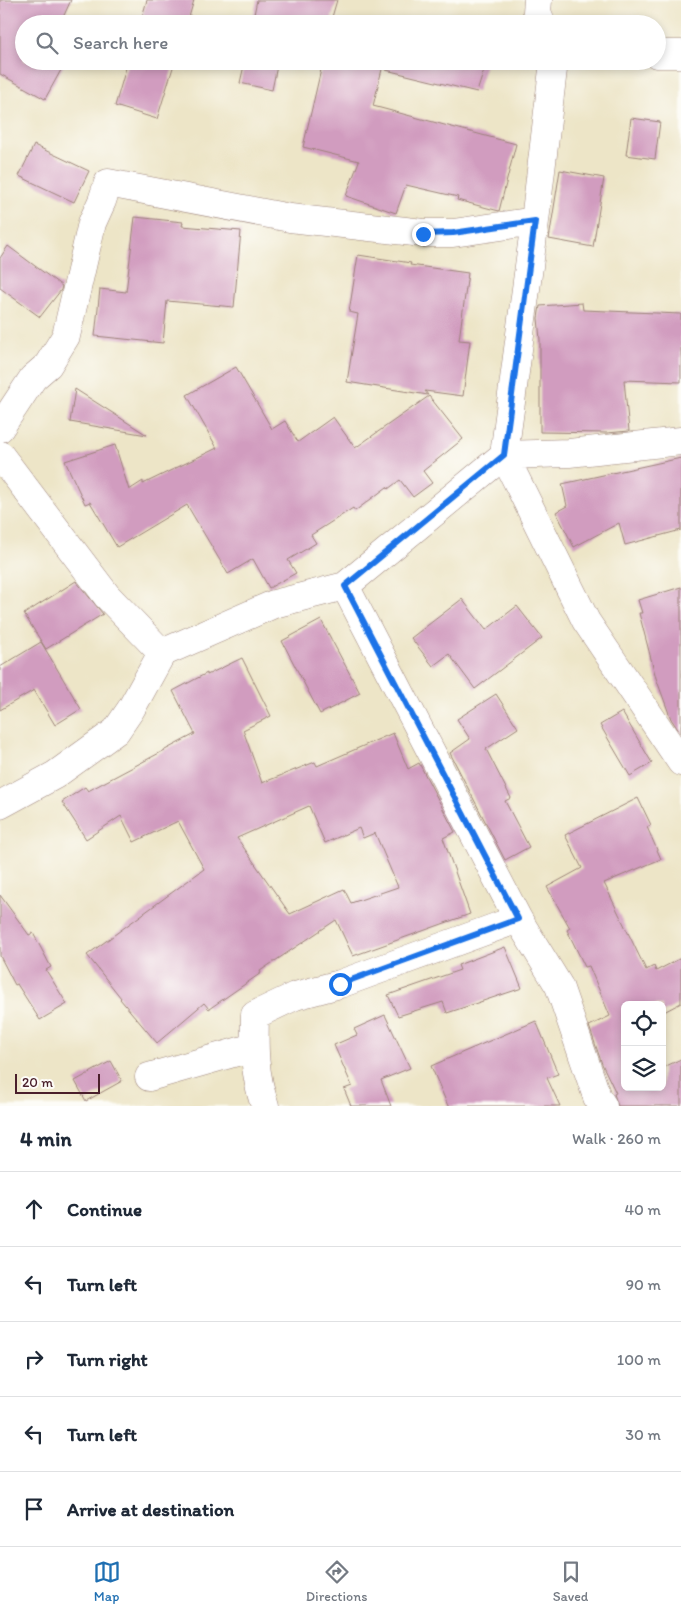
<!DOCTYPE html>
<meta charset="utf-8">
<style>
:root{--surface:#fff;--page:#f2f2f3;--text:#1f2937;--muted:#747a83;--line:#e0e1e3;--accent:#1f6fb2}
body{margin:0;font-family:Itim,sans-serif;background:var(--page);color:var(--text)}
.controls{position:absolute;right:15px;bottom:15px;display:grid;overflow:hidden;border-radius:8px;box-shadow:0 2px 8px #0003}
.controls button{width:45px;height:45px;display:grid;place-items:center;padding:0;border:0;border-bottom:1px solid var(--line);background:var(--surface);color:var(--text);font:25px sans-serif}
.scale{position:absolute;left:15px;bottom:12px;width:85px;box-sizing:border-box;padding-left:5px;border:2px solid #4a1f2b;border-top:0;font-size:14px;line-height:18px;white-space:nowrap;color:#4a1f2b;-webkit-text-stroke:4px #fdfcf7;paint-order:stroke}
.stop{position:absolute;width:15px;height:15px;margin:-11px;border:4px solid #1a73e8;border-radius:50%;background:#fff}
.stop.end{background:#1a73e8;border-color:#fff;box-shadow:0 1px 5px #0008}
.list{margin:0;padding:0;list-style:none}
h2{display:flex;justify-content:space-between;align-items:center;height:65px;margin:0;padding:0 20px;font-size:21px}
h2 small{font-size:16px;font-weight:400;color:var(--muted)}
.list li{display:grid;grid-template-columns:32px 1fr auto;gap:15px;align-items:center;box-sizing:border-box;height:75px;padding:0 20px;border-top:1px solid var(--line)}
.list b{display:block;font-size:19px;white-space:nowrap}
.list em{font-size:16px;font-style:normal;color:var(--muted)}
.icon{flex:none;width:28px;height:28px;fill:none;stroke:currentColor;stroke-width:2;stroke-linecap:round;stroke-linejoin:round}
.map{position:relative;flex:none;width:681px;height:1106px;overflow:hidden}
.search{position:absolute;background:var(--surface);box-shadow:0 2px 8px #0003;left:15px;right:15px;top:15px;height:55px;display:flex;align-items:center;gap:12px;box-sizing:border-box;padding:0 18px;border-radius:28px;color:var(--muted);font-size:19px}
.sheet{height:440px;background:var(--surface)}
nav{display:flex;justify-content:space-around;align-items:center;box-sizing:border-box;height:70px;border-top:1px solid var(--line);background:var(--surface);font-size:14px;color:var(--muted)}
nav a{display:grid;justify-items:center;gap:2px}
nav .on{color:var(--accent)}
.map>svg:first-child{display:block}
.building{fill:#d19cbf;fill-rule:evenodd}
.lines{fill:none;stroke-linecap:round;stroke-linejoin:round}
.street-casing{stroke:#9c8279;stroke-width:29}
.street{stroke:#fff;stroke-width:28}
.route{stroke:#1a73e8;stroke-width:6}
</style>
<div class="map">
<svg width="681" height="1106" viewBox="0 0 681 1106">
<rect width="100%" height="100%" fill="#fdfcf7"/>
<filter id="ink" filterUnits="userSpaceOnUse"><feTurbulence type="fractalNoise" baseFrequency=".02" numOctaves="2"/><feDisplacementMap in="SourceGraphic" scale="10" xChannelSelector="R" yChannelSelector="G"/><feConvolveMatrix kernelMatrix="1 2 1 2 8 2 1 2 1" color-interpolation-filters="sRGB"/></filter>
<filter id="wash" filterUnits="userSpaceOnUse"><feTurbulence type="fractalNoise" baseFrequency=".0096" numOctaves="4" result="noise"/><feDisplacementMap in="SourceGraphic" scale="20" xChannelSelector="R" yChannelSelector="G"/><feGaussianBlur stdDeviation="1.12" result="paint"/><feColorMatrix in="noise" values="0 0 0 0 0 0 0 0 0 0 0 0 0 0 0 0 0 1.4 0 .05"/><feComposite in="paint" operator="in"/></filter>
<g filter="url(#wash)">
<rect width="100%" height="100%" fill="#ede5c7"/>
<g id="blocks">
<path class="building" d="M 0,0 L 71,0 L 60,24 L 24,24 L 24,61 L 66,61 L 45,99 L 0,74 Z
M 147,0 L 194,0 L 187,24 L 140,24 Z
M 257,0 L 337,0 L 330,24 L 252,24 Z
M 128,61 L 175,61 L 157,119 L 115,106 Z
M 245,61 L 278,61 L 272,90 L 240,83 Z
M 323,61 L 384,61 L 373,106 L 516,144 L 499,211 L 457,200 L 458,197 L 406,185 L 396,213 L 346,196 L 359,161 L 303,147 Z
M 387,61 L 487,61 L 477,92 L 386,70 Z
M 631,118 L 660,122 L 655,159 L 626,155 Z
M 34,145 L 89,171 L 74,202 L 19,176 Z
M 560,170 L 604,178 L 593,247 L 549,239 Z
M 135,217 L 183,222 L 182,226 L 241,231 L 234,307 L 167,301 L 163,343 L 95,336 L 100,289 L 126,292 Z
M 8,246 L 62,286 L 61,290 L 40,317 L 0,288 L 0,258 Z
M 358,255 L 411,263 L 410,265 L 468,273 L 459,340 L 470,341 L 463,396 L 425,391 L 428,395 L 347,382 L 358,314 L 349,312 Z
M 582,303 L 583,310 L 681,314 L 681,382 L 624,380 L 629,431 L 607,433 L 540,432 L 540,340 L 538,318 L 540,306 Z
M 236,367 L 272,429 L 285,421 L 298,442 L 333,417 L 355,448 L 429,396 L 463,439 L 423,471 L 432,483 L 413,497 L 400,480 L 388,489 L 387,487 L 355,511 L 353,508 L 311,535 L 316,543 L 288,560 L 296,573 L 269,588 L 253,559 L 228,574 L 187,505 L 117,547 L 90,502 L 85,504 L 65,461 L 115,445 L 129,490 L 143,481 L 143,484 L 217,448 L 187,395 Z
M 75,389 L 147,435 L 70,422 Z
M 681,458 L 681,530 L 625,545 L 619,523 L 574,547 L 556,512 L 567,506 L 562,484 Z
M 76,581 L 103,614 L 46,649 L 24,614 Z
M 681,587 L 681,734 L 671,719 L 656,678 L 639,613 L 642,613 L 638,600 Z
M 462,599 L 486,630 L 517,606 L 542,638 L 475,689 L 449,654 L 433,666 L 411,638 Z
M 321,620 L 360,693 L 320,714 L 282,641 Z
M 41,642 L 81,709 L 55,725 L 34,690 L 0,710 L 0,667 Z
M 242,658 L 271,716 L 243,730 L 262,783 L 315,762 L 317,766 L 393,733 L 408,769 L 419,763 L 455,832 L 443,838 L 470,914 L 353,956 L 336,920 L 260,971 L 261,973 L 209,1009 L 204,1003 L 157,1043 L 120,999 L 121,998 L 87,955 L 204,869 L 178,821 L 134,842 L 121,816 L 86,839 L 62,802 L 85,787 L 88,791 L 195,734 L 173,691 L 207,673 L 207,675 ZM 309,806 L 325,843 L 359,828 L 363,838 L 375,833 L 398,887 L 351,903 L 344,889 L 290,914 L 237,838 Z
M 496,694 L 518,728 L 486,749 L 511,798 L 505,801 L 529,847 L 505,860 L 450,753 L 470,739 L 457,719 Z
M 622,712 L 652,763 L 630,776 L 600,725 Z
M 638,798 L 651,825 L 647,827 L 661,859 L 604,883 L 646,970 L 654,966 L 656,971 L 681,958 L 681,1003 L 662,1013 L 662,1005 L 625,1005 L 625,1088 L 662,1087 L 662,1068 L 681,1059 L 681,1106 L 618,1106 L 614,1094 L 616,1093 L 602,1064 L 589,1026 L 610,1016 L 589,966 L 585,967 L 567,930 L 570,928 L 547,887 L 582,868 L 565,835 Z
M 0,895 L 29,935 L 33,933 L 51,967 L 46,970 L 67,1004 L 40,1020 L 17,984 L 15,985 L 0,956 Z
M 505,947 L 522,988 L 447,1013 L 443,1002 L 398,1016 L 388,995 L 460,970 L 458,965 Z
M 385,1015 L 410,1068 L 381,1080 L 391,1106 L 351,1106 L 344,1089 L 352,1086 L 334,1045 L 357,1035 L 354,1029 Z
M 536,1021 L 558,1074 L 547,1078 L 560,1106 L 448,1106 L 431,1066 Z
M 111,1061 L 122,1081 L 86,1101 L 75,1081 Z"/>
</g>
</g>
<g filter="url(#ink)">
<use href="#blocks" fill-opacity="0" stroke="#9c8279" stroke-width="1"/>
<g class="lines">
<g class="street-casing">
<path id="street" d="M 538,0 L 537,12 L 542,24
M 657,54 L 681,54
M 554,61 L 535,221 L 504,455 L 586,621 L 681,762
M 0,428 L 33,378 L 48,365 L 66,336 L 92,223 L 102,201 L 108,183 L 290,218 L 423,233 L 453,233 L 535,221
M 0,455 L 107,596 L 162,653 L 131,709 L 116,731 L 55,775 L 0,805
M 345,586 L 518,919 L 559,986 L 597,1097 L 603,1106
M 162,653 L 274,604 L 345,586 L 504,455 L 569,453 L 681,441
M 149,1077 L 254,1047
M 265,1106 C 254,1073 254,1049 255,1015 L 295,996 L 340,984 L 518,919"/>
</g>
<use href="#street" class="street"/>
</g>
</g>
<g class="lines" filter="url(#ink)">
<path class="route" d="M 340,984 L 518,919 L 345,586 L 504,455 L 535,221 L 453,233 L 423,234"/>
</g>
</svg>
<div class="controls">
<button><svg class="icon" aria-label="locate" viewBox="0 0 24 24"><circle cx="12" cy="12" r="6"/><path d="M12 2v4M12 18v4M2 12h4M18 12h4"/></svg></button>
<button><svg class="icon" aria-label="layers" viewBox="0 0 24 24"><path d="M12 4l9 5-9 5-9-5zM3 14l9 5 9-5"/></svg></button>
</div>
<div class="scale">20 m</div>
<div class="stop" style="left:340px;top:984px"></div>
<div class="stop end" style="left:423px;top:234px"></div>
<div class="search"><svg class="icon" aria-label="search" viewBox="0 0 24 24"><circle cx="10" cy="10" r="6"/><path d="M15 15l6 6"/></svg>Search here</div>
</div>
<section class="sheet">
<h2>4 min<small>Walk · 260 m</small></h2>
<ul class="list">
<li><svg class="icon" aria-label="ahead" viewBox="0 0 24 24"><path d="M12 20V5M6 11l6-6 6 6"/></svg><div><b>Continue</b></div><em>40 m</em></li>
<li><svg class="icon" aria-label="left" viewBox="0 0 24 24"><path d="M17 20v-9H6M10 6l-5 5 5 5"/></svg><div><b>Turn left</b></div><em>90 m</em></li>
<li><svg class="icon" aria-label="right" viewBox="0 0 24 24"><path d="M7 20v-9h11M14 6l5 5-5 5"/></svg><div><b>Turn right</b></div><em>100 m</em></li>
<li><svg class="icon" aria-label="left" viewBox="0 0 24 24"><path d="M17 20v-9H6M10 6l-5 5 5 5"/></svg><div><b>Turn left</b></div><em>30 m</em></li>
<li><svg class="icon" aria-label="arrive" viewBox="0 0 24 24"><path d="M6 21V4h12l-3 4 3 4H6"/></svg><div><b>Arrive at destination</b></div></li>
</ul>
</section>
<nav>
<a class="on"><svg class="icon" aria-label="map" viewBox="0 0 24 24"><path d="M3 6l6-2 6 2 6-2v14l-6 2-6-2-6 2zM9 4v14M15 6v14"/></svg>Map</a>
<a><svg class="icon" aria-label="directions" viewBox="0 0 24 24"><path d="M12 3l9 9-9 9-9-9zM9 14v-3h6M13 9l2 2-2 2"/></svg>Directions</a>
<a><svg class="icon" aria-label="saved" viewBox="0 0 24 24"><path d="M7 4h10v16l-5-4-5 4z"/></svg>Saved</a>
</nav>
